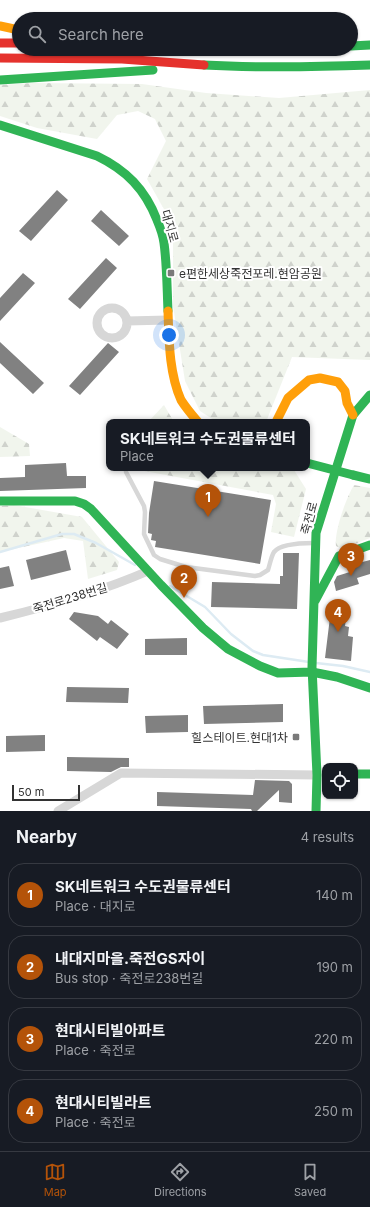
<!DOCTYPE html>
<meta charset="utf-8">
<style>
:root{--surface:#171b24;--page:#20242c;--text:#f1f3f6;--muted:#9ea1a6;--line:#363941;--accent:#b45309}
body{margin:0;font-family:Inter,"Noto Sans KR",sans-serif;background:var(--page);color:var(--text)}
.controls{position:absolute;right:12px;bottom:12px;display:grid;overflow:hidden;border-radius:8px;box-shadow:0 1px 3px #0004}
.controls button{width:36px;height:36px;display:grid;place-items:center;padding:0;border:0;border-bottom:1px solid var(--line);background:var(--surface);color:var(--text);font:20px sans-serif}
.scale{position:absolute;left:12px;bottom:10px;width:68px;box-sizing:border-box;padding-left:4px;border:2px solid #333;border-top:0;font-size:11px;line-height:14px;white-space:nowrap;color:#333;-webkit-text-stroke:3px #fff;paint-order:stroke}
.you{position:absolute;left:169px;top:335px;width:14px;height:14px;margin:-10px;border:3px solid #fff;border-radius:50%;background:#1a73e8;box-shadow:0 0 0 6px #1a73e833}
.badge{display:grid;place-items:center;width:26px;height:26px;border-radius:50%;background:var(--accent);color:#fff;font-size:13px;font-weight:700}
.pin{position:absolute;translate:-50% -33px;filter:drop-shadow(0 1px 2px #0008)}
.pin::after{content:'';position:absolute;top:21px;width:14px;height:12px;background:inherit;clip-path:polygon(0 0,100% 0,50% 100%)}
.popup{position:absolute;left:106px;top:419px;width:204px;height:52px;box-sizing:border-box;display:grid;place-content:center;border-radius:8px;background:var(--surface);filter:drop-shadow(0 1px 3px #0005);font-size:13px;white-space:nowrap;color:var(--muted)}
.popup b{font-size:15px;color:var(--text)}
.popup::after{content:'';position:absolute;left:50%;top:100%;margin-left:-8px;border:8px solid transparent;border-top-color:var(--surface)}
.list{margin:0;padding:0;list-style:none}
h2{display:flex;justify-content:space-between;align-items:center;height:52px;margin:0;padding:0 16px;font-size:17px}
h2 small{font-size:13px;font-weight:400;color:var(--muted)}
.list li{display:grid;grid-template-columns:26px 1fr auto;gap:12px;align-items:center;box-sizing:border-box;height:64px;margin:0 8px 8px;padding:0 8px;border:1px solid var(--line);border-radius:16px}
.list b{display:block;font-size:15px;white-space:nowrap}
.list p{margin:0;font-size:13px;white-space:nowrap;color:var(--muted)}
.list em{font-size:13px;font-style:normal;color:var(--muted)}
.icon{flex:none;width:22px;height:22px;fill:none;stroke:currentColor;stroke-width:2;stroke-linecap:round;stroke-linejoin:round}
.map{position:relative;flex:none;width:370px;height:811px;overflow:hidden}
.search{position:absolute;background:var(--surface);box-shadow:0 1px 3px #0004;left:12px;right:12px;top:12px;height:44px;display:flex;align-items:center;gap:10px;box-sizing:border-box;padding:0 14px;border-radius:22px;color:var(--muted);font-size:15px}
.sheet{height:340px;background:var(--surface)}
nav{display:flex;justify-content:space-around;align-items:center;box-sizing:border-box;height:56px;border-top:1px solid var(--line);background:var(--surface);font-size:11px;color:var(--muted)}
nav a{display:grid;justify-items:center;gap:2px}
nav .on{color:var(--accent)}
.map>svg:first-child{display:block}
.forest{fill:url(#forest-firs)}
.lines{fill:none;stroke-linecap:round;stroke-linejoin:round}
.stream{stroke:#ddebf3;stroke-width:2.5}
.building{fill:#818181}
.lane{stroke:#d7d7d7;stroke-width:4.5}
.street{stroke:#d7d7d7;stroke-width:9}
.fast{stroke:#30b455;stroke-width:9}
.slow{stroke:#ff9f0a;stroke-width:9}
.jam{stroke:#e5322d;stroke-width:9}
.fast-bridge{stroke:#30b455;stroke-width:9}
.poi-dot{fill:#7a7a7a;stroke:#fff;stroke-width:1.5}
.labels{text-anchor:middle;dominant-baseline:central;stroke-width:4;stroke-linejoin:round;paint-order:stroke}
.street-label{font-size:12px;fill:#333;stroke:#fff}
.poi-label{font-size:12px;fill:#333;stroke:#fff;text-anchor:start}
</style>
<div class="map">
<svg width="370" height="811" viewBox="0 0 370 811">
<defs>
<pattern id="forest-firs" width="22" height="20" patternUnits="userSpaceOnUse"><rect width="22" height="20" fill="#f1f5ed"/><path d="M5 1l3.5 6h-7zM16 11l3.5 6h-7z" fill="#cfd2cc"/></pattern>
</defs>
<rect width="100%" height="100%" fill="#fff"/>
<path class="forest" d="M 33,83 L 142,84 L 206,93 L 279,98 L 370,90 L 370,360 L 292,357 L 266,422 L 217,422 L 200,411 L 185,381 L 173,306 L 173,225 L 147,179 L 166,141 L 155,119 L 138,111 L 117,115 L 97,139 L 37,128 L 0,116 L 0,85 Z
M 164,405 L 174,422 L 148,422 Z
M 0,427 L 29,444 L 30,456 L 0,457 Z
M 136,468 L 288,468 L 294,470 L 306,489 L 294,537 L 271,532 L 276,504 L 273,495 L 139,470 Z
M 354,485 L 370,488 L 370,538 L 342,549 L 336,546 C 334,532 346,498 354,485 Z
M 14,505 L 82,517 L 119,562 L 117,570 L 88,579 L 83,541 L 64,538 L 0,552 L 0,506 Z"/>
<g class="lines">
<path class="stream" d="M 0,552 L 62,534 L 74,534 L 96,543 L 135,565
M 170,586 L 205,607 L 231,634 L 253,651 L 263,655 L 309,662
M 316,663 L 343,666 L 370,672"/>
</g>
<path class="building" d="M 57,190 L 68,200 L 31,241 L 19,231 Z
M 101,210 L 129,236 L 119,246 L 91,221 Z
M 106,258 L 117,268 L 80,309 L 68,299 Z
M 23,273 L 35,283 L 0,321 L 0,298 Z
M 0,342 L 44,383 L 33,394 L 0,363 Z
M 108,343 L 119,352 L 80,395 L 69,386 Z
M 66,463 L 67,476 L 86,476 L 86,488 L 0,491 L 0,478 L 25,477 L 25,465 Z
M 154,481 L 271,500 L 260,564 L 155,547 L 156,541 L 151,540 L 152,534 L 148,533 L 149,513 Z
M 66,550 L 71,570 L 31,580 L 26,560 Z
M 283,553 L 299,553 L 297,609 L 211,607 L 212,582 L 280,584 L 280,576 L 283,576 Z
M 370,560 L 370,574 L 357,578 L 359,584 L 336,591 L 334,582 L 337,576 L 353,571 L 351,565 Z
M 9,566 L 14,586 L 0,589 L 0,568 Z
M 331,609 L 347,611 L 345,626 L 349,627 L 348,636 L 353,637 L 351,661 L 325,658 Z
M 74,612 L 98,616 L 108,624 L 111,620 L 129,634 L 117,649 L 100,637 L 97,641 L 69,619 Z
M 187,638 L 187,655 L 145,655 L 145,639 Z
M 67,687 L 129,688 L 128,703 L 66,702 Z
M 283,704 L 283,722 L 204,724 L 203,706 Z
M 188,715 L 188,732 L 146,733 L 145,716 Z
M 45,735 L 45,751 L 6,752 L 6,736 Z
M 67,757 L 129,758 L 129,767 L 121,767 L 111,772 L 67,771 Z
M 255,780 L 289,781 L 292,784 L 292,803 L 279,802 L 279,790 L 257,811 L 252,811 L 251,809 L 157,806 L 157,792 L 253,795 Z"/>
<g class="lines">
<path class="lane" d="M 126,472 L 144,506 L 145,512 L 144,534 L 154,555 L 160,559 L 186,567 L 255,576 L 260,575 L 268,570 C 270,564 271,557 274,552 C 281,543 304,543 314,543"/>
<path class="street" d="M97 323a15 15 0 1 1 30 0a15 15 0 1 1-30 0Z
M 127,321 L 168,320
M 0,618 C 50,606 100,592 148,571
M 58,811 L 121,773 L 317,775"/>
<path class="fast" d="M 351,46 L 370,45
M 204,65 C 259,68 315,67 370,65
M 0,80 L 153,70
M 0,125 L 97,156 C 126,170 145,189 157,220 C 160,227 163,235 164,243 C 167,265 167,289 168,311
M 353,475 L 370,479
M 0,501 L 75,501 L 84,504 L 91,509 L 161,585 L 203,628 L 228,649 L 260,666 L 278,673 L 312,672 L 337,677 L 370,688
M 315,601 L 339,556 L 370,545
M 355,774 L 370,774
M 316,811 L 317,775 L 312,667 L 316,533 L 353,415 L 370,395"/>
<path class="slow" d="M 0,26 L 19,30
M 168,311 C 169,340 169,373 181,400 C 186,408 192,415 198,422
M 276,422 L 288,398 L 309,380 L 320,378 L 338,382 L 345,391 L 347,403 L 353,415"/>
<path class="jam" d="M 0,43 L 19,43
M 0,58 L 122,59 L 204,65"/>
<path class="fast-bridge" d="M 307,463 L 353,475"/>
</g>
<g class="poi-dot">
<rect x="167" y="269" width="8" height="8" rx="2"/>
<rect x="292" y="733" width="8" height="8" rx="2"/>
</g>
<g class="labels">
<g class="street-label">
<text transform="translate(170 226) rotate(74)">대지로</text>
<text transform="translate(309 518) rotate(-75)">죽전로</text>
<text transform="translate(70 598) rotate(-17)">죽전로238번길</text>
</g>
<g class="poi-label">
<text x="179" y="273">e편한세상죽전포레.현암공원</text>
<text x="288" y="737" text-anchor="end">힐스테이트.현대1차</text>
</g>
</g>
</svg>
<div class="controls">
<button><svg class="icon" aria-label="locate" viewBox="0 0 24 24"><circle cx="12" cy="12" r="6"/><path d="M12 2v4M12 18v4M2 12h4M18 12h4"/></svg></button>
</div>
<div class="scale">50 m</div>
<div class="you"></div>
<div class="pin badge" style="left:208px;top:517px">1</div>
<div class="popup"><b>SK네트워크 수도권물류센터</b>Place</div>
<div class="pin badge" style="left:184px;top:598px">2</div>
<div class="pin badge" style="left:351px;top:576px">3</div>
<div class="pin badge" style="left:338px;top:632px">4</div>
<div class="search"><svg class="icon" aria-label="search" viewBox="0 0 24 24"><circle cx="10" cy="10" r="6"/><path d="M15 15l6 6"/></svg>Search here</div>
</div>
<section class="sheet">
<h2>Nearby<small>4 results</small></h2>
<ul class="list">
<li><span class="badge">1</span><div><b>SK네트워크 수도권물류센터</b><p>Place · 대지로</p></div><em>140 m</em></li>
<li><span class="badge">2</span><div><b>내대지마을.죽전GS자이</b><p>Bus stop · 죽전로238번길</p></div><em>190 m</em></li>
<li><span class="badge">3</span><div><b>현대시티빌아파트</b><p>Place · 죽전로</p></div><em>220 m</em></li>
<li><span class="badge">4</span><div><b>현대시티빌라트</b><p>Place · 죽전로</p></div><em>250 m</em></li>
</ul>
</section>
<nav>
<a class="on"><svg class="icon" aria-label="map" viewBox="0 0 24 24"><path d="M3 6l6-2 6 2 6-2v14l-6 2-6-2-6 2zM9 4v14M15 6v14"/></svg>Map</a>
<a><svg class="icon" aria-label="directions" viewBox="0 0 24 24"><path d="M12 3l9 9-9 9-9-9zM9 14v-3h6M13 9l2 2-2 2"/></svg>Directions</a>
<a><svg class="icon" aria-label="saved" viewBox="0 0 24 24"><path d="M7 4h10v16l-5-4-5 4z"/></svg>Saved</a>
</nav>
